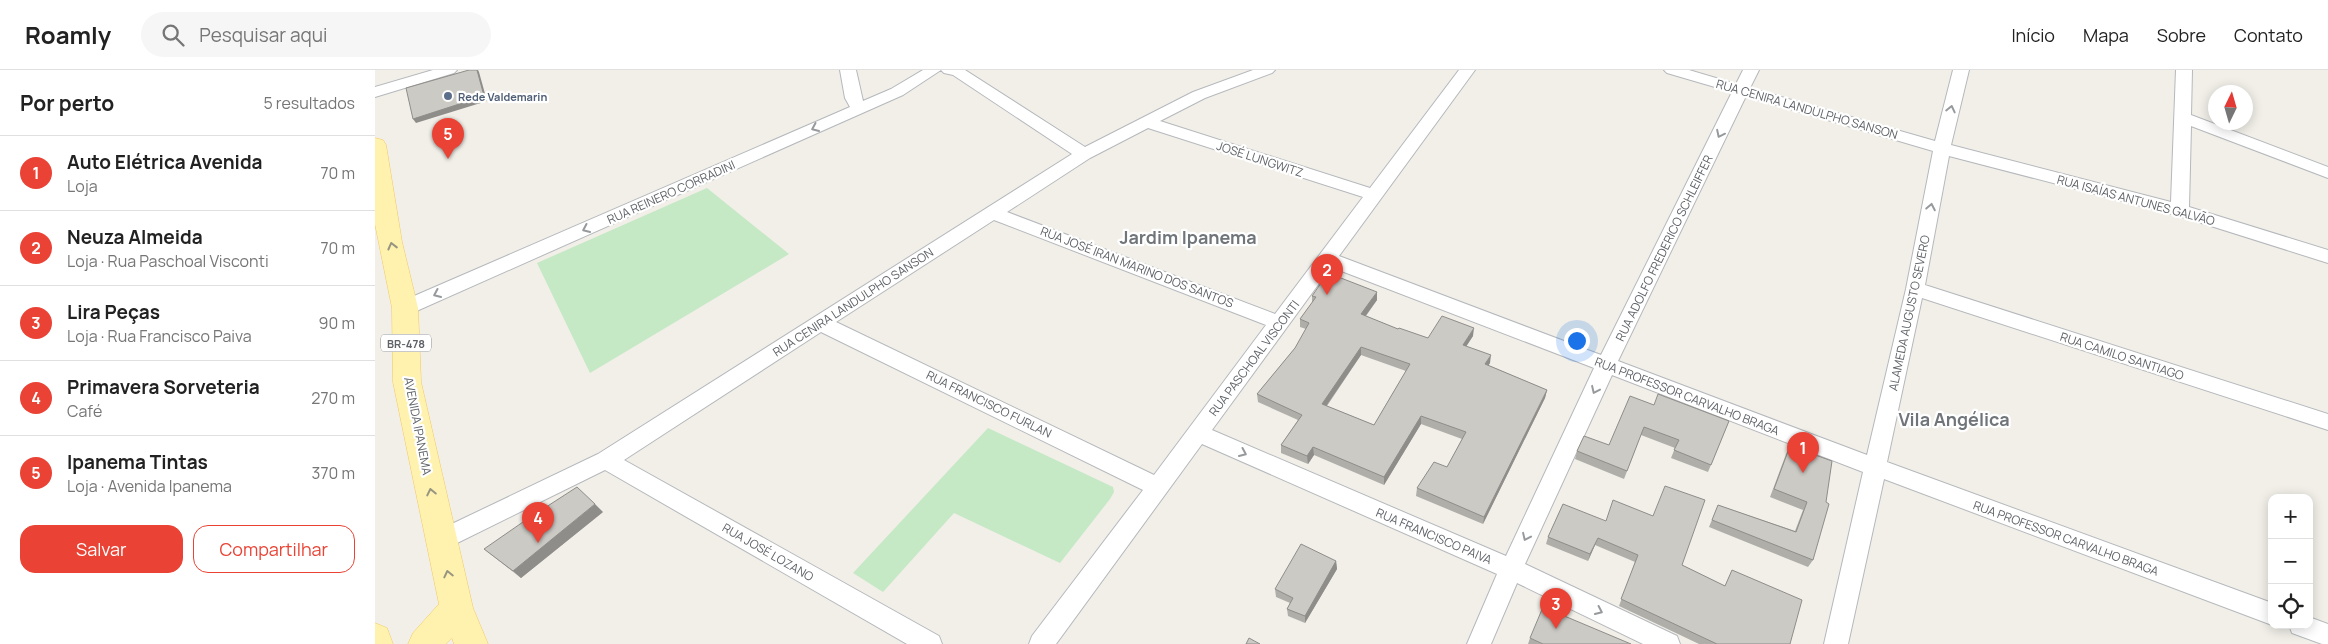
<!DOCTYPE html>
<html lang="pt">
<meta charset="utf-8">
<style>
:root{--surface:#fff;--page:#f6f6f6;--text:#222;--muted:#767676;--line:#e0e0e0;--accent:#ea4335}
body{margin:0;font-family:Manrope,sans-serif;background:var(--page);color:var(--text)}
.controls{position:absolute;right:15px;bottom:15px;display:grid;overflow:hidden;border-radius:10px;box-shadow:0 2px 12px #0003}
.controls button{width:45px;height:45px;display:grid;place-items:center;padding:0;border:0;border-bottom:1px solid var(--line);background:var(--surface);color:var(--text);font:25px sans-serif}
.compass{position:absolute;left:1833px;top:15px;width:45px;height:45px;border-radius:50%;background:var(--surface);box-shadow:0 2px 12px #0003;rotate:5deg}
.you{position:absolute;left:1201px;top:270px;width:18px;height:18px;margin:-12px;border:4px solid #fff;border-radius:50%;background:#1a73e8;box-shadow:0 0 0 8px #1a73e833}
.badge{display:grid;place-items:center;width:32px;height:32px;border-radius:50%;background:var(--accent);color:#fff;font-size:16px;font-weight:700}
.pin{position:absolute;translate:-50% -41px;filter:drop-shadow(0 1px 2px #0008)}
.pin::after{content:'';position:absolute;top:26px;width:18px;height:15px;background:inherit;clip-path:polygon(0 0,100% 0,50% 100%)}
.list{margin:0;padding:0;list-style:none}
h2{display:flex;justify-content:space-between;align-items:center;height:65px;margin:0;padding:0 20px;font-size:21px}
h2 small{font-size:16px;font-weight:400;color:var(--muted)}
.list li{display:grid;grid-template-columns:32px 1fr auto;gap:15px;align-items:center;box-sizing:border-box;height:75px;padding:0 20px;border-top:1px solid var(--line)}
.list b{display:block;font-size:19px;white-space:nowrap}
.list p{margin:0;font-size:16px;white-space:nowrap;color:var(--muted)}
.list em{font-size:16px;font-style:normal;color:var(--muted)}
.actions{display:flex;gap:10px;padding:15px 20px}
.actions a{flex:1;padding:11px 0;border:1px solid var(--accent);border-radius:15px;text-align:center;font-size:18px;color:var(--accent)}
.actions .main{background:var(--accent);color:#fff}
.icon{flex:none;width:28px;height:28px;fill:none;stroke:currentColor;stroke-width:2;stroke-linecap:round;stroke-linejoin:round}
.map{position:relative;flex:none;width:1953px;height:574px;overflow:hidden}
header{display:flex;align-items:center;gap:30px;box-sizing:border-box;height:70px;padding:0 25px;background:var(--surface);border-bottom:1px solid var(--line)}
header strong{font-size:24px}
nav{display:flex;gap:28px;margin-inline-start:auto;font-size:18px}
.search{width:350px;height:45px;background:var(--page);display:flex;align-items:center;gap:12px;box-sizing:border-box;padding:0 18px;border-radius:28px;color:var(--muted);font-size:19px}
main{display:flex}
aside{flex:1;background:var(--surface)}
.map>svg:first-child{display:block}
.green{fill:#c5e8c5}
.lines{fill:none;stroke-linecap:round;stroke-linejoin:round}
.minor-casing{stroke:#b5b8bc;stroke-width:2}
.primary-casing{stroke:#f2c960;stroke-width:1}
.minor{fill:#fff;fill-rule:evenodd}
.primary{fill:#fff2af;fill-rule:evenodd}
.wall{fill:#afaea9;fill-rule:evenodd}
.shaded-wall{fill:#8f8d8a}
.building{fill:#cccac5;stroke:#8f8d8a;fill-rule:evenodd}
.oneway{stroke:#979a9d}
.oneway2{stroke:#979581}
.service-dot{fill:#5c6f8a;stroke:#fff;stroke-width:2}
.labels{text-anchor:middle;dominant-baseline:central;stroke-width:4.5;stroke-linejoin:round;paint-order:stroke}
.far-service-label{font-size:11px;font-weight:bold;fill:#4e5e75;stroke:#fff;text-anchor:start}
.shield{fill:#fff;stroke:#8f9295;stroke-width:1}
.shield-label{font-size:11px;font-weight:bold;fill:#5f6368}
.street-label{font-size:12px;fill:#5f6368;stroke:#fff}
.district-label{font-size:18px;font-weight:bold;fill:#70757a;stroke:#fff}
</style>
<header>
<strong>Roamly</strong>
<div class="search"><svg class="icon" aria-label="search" viewBox="0 0 24 24"><circle cx="10" cy="10" r="6"/><path d="M15 15l6 6"/></svg>Pesquisar aqui</div>
<nav><a>Início</a><a>Mapa</a><a>Sobre</a><a>Contato</a></nav>
</header>
<main>
<aside>
<h2>Por perto<small>5 resultados</small></h2>
<ul class="list">
<li><span class="badge">1</span><div><b>Auto Elétrica Avenida</b><p>Loja</p></div><em>70 m</em></li>
<li><span class="badge">2</span><div><b>Neuza Almeida</b><p>Loja · Rua Paschoal Visconti</p></div><em>70 m</em></li>
<li><span class="badge">3</span><div><b>Lira Peças</b><p>Loja · Rua Francisco Paiva</p></div><em>90 m</em></li>
<li><span class="badge">4</span><div><b>Primavera Sorveteria</b><p>Café</p></div><em>270 m</em></li>
<li><span class="badge">5</span><div><b>Ipanema Tintas</b><p>Loja · Avenida Ipanema</p></div><em>370 m</em></li>
</ul>
<div class="actions"><a class="main">Salvar</a><a>Compartilhar</a></div>
</aside>
<div class="map">
<svg width="1953" height="574" viewBox="0 0 1953 574">
<rect width="100%" height="100%" fill="#f1efe8"/>
<path class="green" d="M 332,118 L 414,184 L 215,303 L 162,193 Z
M 613,358 L 738,417 L 739,422 L 735,429 L 685,493 L 579,443 L 508,522 L 478,503 Z"/>
<g class="lines">
<g class="minor-casing">
<path id="minor" d="M 58,0 L 82,0 L 79,3 L 0,27 L 0,17 Z
M 465,0 L 481,0 L 488,31 L 516,19 L 548,0 L 590,0 L 710,77 L 818,22 L 878,0 L 900,0 L 897,3 L 830,28 L 785,51 L 995,118 L 1084,0 L 1100,0 L 964,186 L 1226,285 L 1357,22 L 1292,3 L 1289,0 L 1314,0 L 1361,14 L 1368,0 L 1384,0 L 1375,18 L 1560,71 L 1578,0 L 1594,0 L 1576,75 L 1796,132 L 1801,0 L 1817,0 L 1816,45 L 1953,97 L 1953,108 L 1816,56 L 1814,137 L 1953,180 L 1953,193 L 1801,145 L 1574,86 L 1550,215 L 1953,344 L 1953,360 L 1547,228 L 1512,392 L 1897,533 L 1897,555 L 1509,409 L 1473,574 L 1449,574 L 1488,402 L 1237,305 L 1150,494 L 1302,566 L 1305,574 L 1268,574 L 1142,513 L 1116,574 L 1092,574 L 1122,504 L 827,374 L 681,574 L 654,574 L 657,566 L 768,420 L 446,262 L 249,390 L 564,566 L 567,574 L 532,574 L 230,400 L 74,477 L 66,480 L 58,477 L 55,470 L 58,463 L 223,384 L 697,84 L 578,5 L 569,3 L 566,0 L 528,25 L 37,243 L 30,245 L 23,243 L 20,238 L 23,233 L 475,37 L 470,28 ZM 1371,26 L 1558,81 L 1531,219 L 1492,385 L 1243,291 ZM 773,58 L 988,127 L 900,244 L 632,142 L 715,88 ZM 619,150 L 891,255 L 779,405 L 461,252 ZM 956,197 L 1219,298 L 1131,486 L 837,360 Z
M 1934,547 L 1953,554 L 1953,574 L 1947,574 L 1917,563 L 1914,555 L 1934,555 Z"/>
</g>
<g class="primary-casing">
<path id="primary" d="M 0,68 L 8,70 L 11,75 L 27,172 L 43,238 L 46,312 L 98,538 L 113,574 L 79,574 L 77,568 L 71,574 L 33,574 L 38,563 L 64,534 L 18,312 L 17,238 L 0,154 Z
M 0,553 L 12,558 L 18,574 L 0,574 Z"/>
</g>
<use href="#minor" class="minor"/>
<use href="#primary" class="primary"/>
</g>
<path class="wall" d="M 937,226 L 1002,230 L 991,246 L 1023,259 L 1053,268 L 1098,266 L 1091,276 L 1115,293 L 1113,295 L 1172,320 L 1170,328 L 1108,454 L 1041,426 L 1042,418 L 1072,397 L 1087,369 L 1046,354 L 1009,415 L 939,385 L 933,394 L 906,383 L 906,375 L 923,350 L 883,332 L 882,324 L 920,278 L 931,259 L 925,257 L 925,249 L 937,233 ZM 986,285 L 1031,301 L 999,355 L 952,336 Z
M 1279,335 L 1354,351 L 1333,402 L 1296,388 L 1300,378 L 1266,365 L 1249,409 L 1200,389 L 1202,381 L 1234,375 Z
M 1415,376 L 1457,391 L 1438,490 L 1433,497 L 1334,457 L 1343,435 L 1420,461 L 1428,440 L 1395,427 L 1411,384 Z
M 1188,434 L 1307,495 L 1350,516 L 1357,500 L 1415,574 L 1324,574 L 1244,536 L 1260,492 L 1220,475 L 1213,491 L 1171,474 L 1173,467 Z
M 228,442 L 146,508 L 109,479 Z
M 961,491 L 962,499 L 930,553 L 913,546 L 912,539 L 915,533 L 901,527 L 900,519 Z
M 1155,568 L 1256,574 L 1153,574 Z"/>
<path class="shaded-wall" d="M 102,0 L 103,0 L 104,2 L 112,31 L 41,53 L 38,49 Z
M 1002,222 L 1002,230 L 986,252 L 986,244 Z
M 1099,258 L 1098,266 L 1087,283 L 1088,275 Z
M 986,277 L 986,285 L 947,342 L 947,334 Z
M 1116,285 L 1115,293 L 1109,302 L 1110,294 Z
M 1172,320 L 1170,328 L 1108,454 L 1109,447 Z
M 1046,346 L 1046,354 L 1009,415 L 1009,407 Z
M 938,377 L 939,385 L 933,394 L 932,386 Z
M 220,434 L 228,442 L 146,508 L 138,501 Z
M 1223,468 L 1220,475 L 1213,491 L 1215,484 Z
M 961,491 L 962,499 L 930,553 L 930,546 Z"/>
<path class="building" d="M 94,0 L 102,0 L 109,26 L 38,49 L 31,18 Z
M 953,203 L 1002,222 L 986,244 L 1023,259 L 1024,258 L 1053,268 L 1067,246 L 1099,258 L 1088,275 L 1116,285 L 1110,294 L 1172,320 L 1109,447 L 1042,418 L 1059,392 L 1072,397 L 1091,362 L 1046,346 L 1009,407 L 938,377 L 932,386 L 906,375 L 927,345 L 882,324 L 920,278 L 934,253 L 925,249 L 941,227 L 937,226 ZM 986,277 L 1035,294 L 999,355 L 947,334 Z
M 1283,324 L 1354,351 L 1336,395 L 1299,380 L 1304,370 L 1269,357 L 1252,401 L 1202,381 L 1209,366 L 1234,375 L 1255,326 L 1279,335 Z
M 1415,376 L 1457,391 L 1451,432 L 1454,434 L 1438,490 L 1337,450 L 1343,435 L 1421,462 L 1432,432 L 1399,419 Z
M 1290,416 L 1330,430 L 1307,495 L 1350,516 L 1357,500 L 1427,530 L 1415,574 L 1342,574 L 1246,529 L 1263,485 L 1223,468 L 1215,484 L 1173,467 L 1188,434 L 1231,451 L 1238,430 L 1278,446 Z
M 202,417 L 220,434 L 138,501 L 109,479 L 148,452 Z
M 926,474 L 961,491 L 930,546 L 912,539 L 918,528 L 900,519 Z
M 1168,537 L 1256,574 L 1168,574 L 1155,568 Z
M 874,568 L 885,574 L 871,574 Z"/>
<defs><path id="oneway-chevron" d="M-2-3.5L2.5 0L-2 3.5" fill="none" stroke-width="1.6" stroke-linecap="round" stroke-linejoin="round" transform="scale(1.25)"/></defs>
<g class="oneway">
<use href="#oneway-chevron" transform="translate(1576 39) rotate(-77)"/>
<use href="#oneway-chevron" transform="translate(440 58) rotate(156)"/>
<use href="#oneway-chevron" transform="translate(1345 64) rotate(116)"/>
<use href="#oneway-chevron" transform="translate(1556 137) rotate(-79)"/>
<use href="#oneway-chevron" transform="translate(211 159) rotate(156)"/>
<use href="#oneway-chevron" transform="translate(62 224) rotate(156)"/>
<use href="#oneway-chevron" transform="translate(1220 320) rotate(115)"/>
<use href="#oneway-chevron" transform="translate(868 383) rotate(24)"/>
<use href="#oneway-chevron" transform="translate(1151 467) rotate(115)"/>
<use href="#oneway-chevron" transform="translate(1224 541) rotate(25)"/>
</g>
<g class="oneway2">
<use href="#oneway-chevron" transform="translate(17 176) rotate(-104)"/>
<use href="#oneway-chevron" transform="translate(56 422) rotate(-102)"/>
<use href="#oneway-chevron" transform="translate(73 504) rotate(-103)"/>
</g>
<circle class="service-dot" cx="73" cy="26" r="5"/>
<g class="labels">
<g class="far-service-label">
<text x="83" y="26">Rede Valdemarin</text>
</g>
<rect class="shield" x="6" y="264.5" width="50" height="17" rx="4"/>
<g class="shield-label">
<text x="31" y="273">BR-478</text>
</g>
<g class="street-label">
<text transform="translate(1432 39) rotate(16)">RUA CENIRA LANDULPHO SANSON</text>
<text transform="translate(885 89) rotate(18)">JOSÉ LUNGWITZ</text>
<text transform="translate(296 122) rotate(-24)">RUA REINERO CORRADINI</text>
<text transform="translate(1761 130) rotate(15)">RUA ISAÍAS ANTUNES GALVÃO</text>
<text transform="translate(1289 178) rotate(-64)">RUA ADOLFO FREDERICO SCHLEIFFER</text>
<text transform="translate(762 197) rotate(21)">RUA JOSÉ IRAN MARINO DOS SANTOS</text>
<text transform="translate(478 232) rotate(-33)">RUA CENIRA LANDULPHO SANSON</text>
<text transform="translate(1534 243) rotate(-78)">ALAMEDA AUGUSTO SEVERO</text>
<text transform="translate(1747 286) rotate(18)">RUA CAMILO SANTIAGO</text>
<text transform="translate(879 288) rotate(-53)">RUA PASCHOAL VISCONTI</text>
<text transform="translate(1312 326) rotate(21)">RUA PROFESSOR CARVALHO BRAGA</text>
<text transform="translate(614 334) rotate(26)">RUA FRANCISCO FURLAN</text>
<text transform="translate(43 356) rotate(79)">AVENIDA IPANEMA</text>
<text transform="translate(1059 466) rotate(23)">RUA FRANCISCO PAIVA</text>
<text transform="translate(1691 468) rotate(20)">RUA PROFESSOR CARVALHO BRAGA</text>
<text transform="translate(393 482) rotate(30)">RUA JOSÉ LOZANO</text>
</g>
<g class="district-label">
<text x="813" y="167">Jardim Ipanema</text>
<text x="1579" y="349">Vila Angélica</text>
</g>
</g>
</svg>
<div class="controls">
<button>+</button>
<button>−</button>
<button><svg class="icon" aria-label="locate" viewBox="0 0 24 24"><circle cx="12" cy="12" r="6"/><path d="M12 2v4M12 18v4M2 12h4M18 12h4"/></svg></button>
</div>
<svg class="compass" viewBox="-18 -18 36 36"><path d="M0-13l5 13h-10z" fill="#e53935"/><path d="M0 13l5-13h-10z" fill="#767676"/></svg>
<div class="you"></div>
<div class="pin badge" style="left:1428px;top:403px">1</div>
<div class="pin badge" style="left:952px;top:225px">2</div>
<div class="pin badge" style="left:1181px;top:559px">3</div>
<div class="pin badge" style="left:163px;top:473px">4</div>
<div class="pin badge" style="left:73px;top:89px">5</div>
</div>
</main>
